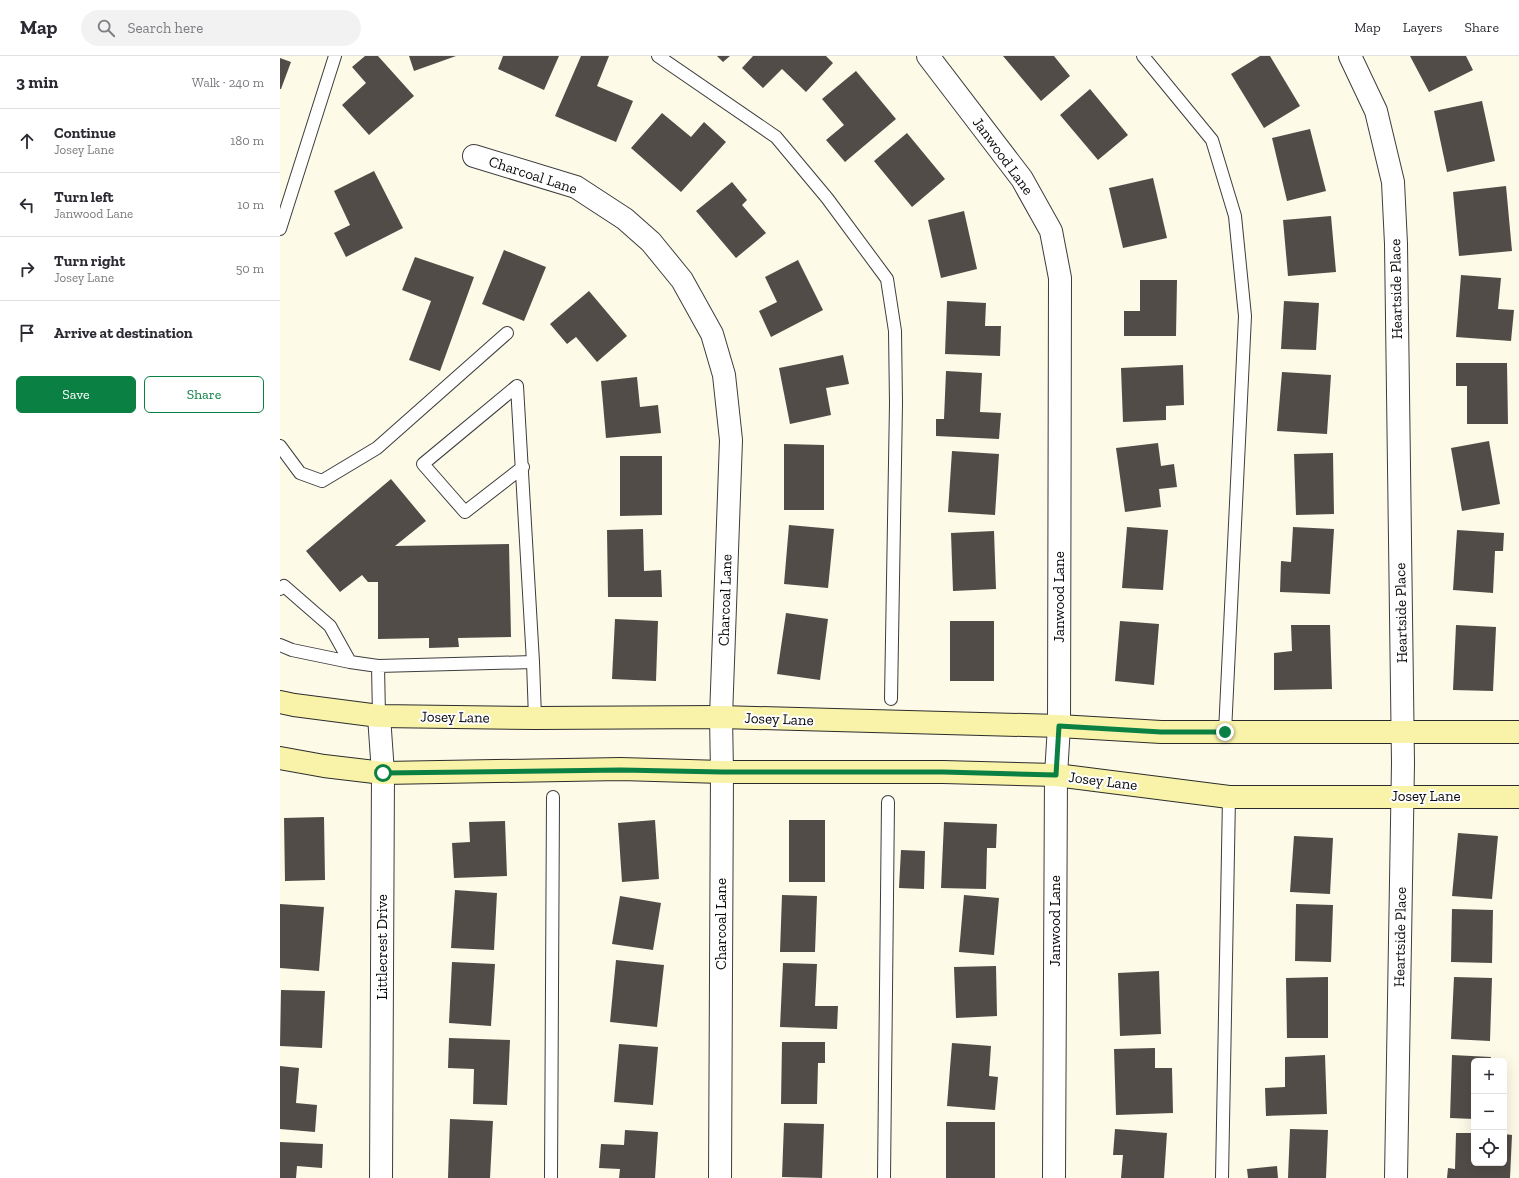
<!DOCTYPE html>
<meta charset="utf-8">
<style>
:root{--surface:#fff;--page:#f2f2f3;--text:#2b2b33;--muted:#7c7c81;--line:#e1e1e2;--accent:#0b8043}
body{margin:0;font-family:"Zilla Slab",serif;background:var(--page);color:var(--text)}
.controls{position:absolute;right:12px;bottom:12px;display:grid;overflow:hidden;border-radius:6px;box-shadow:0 4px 16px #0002}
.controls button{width:36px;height:36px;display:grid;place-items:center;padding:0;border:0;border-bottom:1px solid var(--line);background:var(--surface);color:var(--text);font:20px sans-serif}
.stop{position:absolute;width:12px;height:12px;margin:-9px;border:3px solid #0b8043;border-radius:50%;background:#fff}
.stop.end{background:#0b8043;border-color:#fff;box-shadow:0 1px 4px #0008}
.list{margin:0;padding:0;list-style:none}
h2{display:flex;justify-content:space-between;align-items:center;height:52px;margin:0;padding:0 16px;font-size:17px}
h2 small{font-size:13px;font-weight:400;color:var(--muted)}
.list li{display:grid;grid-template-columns:26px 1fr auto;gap:12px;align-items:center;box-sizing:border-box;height:64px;padding:0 16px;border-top:1px solid var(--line)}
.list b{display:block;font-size:15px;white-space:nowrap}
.list p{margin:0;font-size:13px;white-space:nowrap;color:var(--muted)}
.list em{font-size:13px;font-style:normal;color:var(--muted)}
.actions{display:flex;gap:8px;padding:12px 16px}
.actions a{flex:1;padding:9px 0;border:1px solid var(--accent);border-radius:6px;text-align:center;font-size:14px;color:var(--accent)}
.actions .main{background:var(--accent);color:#fff}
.icon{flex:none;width:22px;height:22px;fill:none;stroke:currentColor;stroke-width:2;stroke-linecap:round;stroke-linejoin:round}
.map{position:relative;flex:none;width:1239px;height:1122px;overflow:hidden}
header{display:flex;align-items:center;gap:24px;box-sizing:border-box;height:56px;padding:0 20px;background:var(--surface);border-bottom:1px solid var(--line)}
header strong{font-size:19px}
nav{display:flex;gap:22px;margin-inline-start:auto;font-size:14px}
.search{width:280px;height:36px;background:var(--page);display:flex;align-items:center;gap:10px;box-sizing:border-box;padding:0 14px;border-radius:22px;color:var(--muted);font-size:15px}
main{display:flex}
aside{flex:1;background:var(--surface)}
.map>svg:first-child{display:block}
.building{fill:#514c47}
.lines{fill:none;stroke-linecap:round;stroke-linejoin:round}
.lane-casing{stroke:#3d3d3d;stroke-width:14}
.street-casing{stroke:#3d3d3d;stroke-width:24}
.secondary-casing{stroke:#2c2c2c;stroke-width:24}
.lane{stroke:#fff;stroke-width:12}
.street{stroke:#fff;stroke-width:22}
.secondary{stroke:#f8f3a9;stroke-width:22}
.route{stroke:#0b8043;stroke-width:5}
.labels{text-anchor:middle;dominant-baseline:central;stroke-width:4;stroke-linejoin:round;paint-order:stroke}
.street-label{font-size:15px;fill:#0a0a0a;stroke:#fff}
</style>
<header>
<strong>Map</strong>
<div class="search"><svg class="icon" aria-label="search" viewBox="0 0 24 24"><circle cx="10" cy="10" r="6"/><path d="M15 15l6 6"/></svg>Search here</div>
<nav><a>Map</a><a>Layers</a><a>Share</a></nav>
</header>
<main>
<aside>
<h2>3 min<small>Walk · 240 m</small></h2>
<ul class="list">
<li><svg class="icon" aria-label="ahead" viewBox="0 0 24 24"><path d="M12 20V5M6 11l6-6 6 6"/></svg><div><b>Continue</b><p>Josey Lane</p></div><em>180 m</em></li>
<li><svg class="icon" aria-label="left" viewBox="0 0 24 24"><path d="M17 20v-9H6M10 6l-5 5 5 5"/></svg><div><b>Turn left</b><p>Janwood Lane</p></div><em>10 m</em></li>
<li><svg class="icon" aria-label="right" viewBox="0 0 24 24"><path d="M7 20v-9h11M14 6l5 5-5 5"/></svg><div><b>Turn right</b><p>Josey Lane</p></div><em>50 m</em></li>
<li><svg class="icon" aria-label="arrive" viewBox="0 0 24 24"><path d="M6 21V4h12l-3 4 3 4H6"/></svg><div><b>Arrive at destination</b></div></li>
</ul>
<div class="actions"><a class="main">Save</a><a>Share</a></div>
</aside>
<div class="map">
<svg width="1239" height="1122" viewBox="0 0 1239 1122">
<rect width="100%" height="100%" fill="#fdfae8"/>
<path class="building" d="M 85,0 L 98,0 L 134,40 L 89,79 L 62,49 L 86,27 L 72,11 Z
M 129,0 L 176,0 L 134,15 Z
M 223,0 L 279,0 L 264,34 L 218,13 Z
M 301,0 L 329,0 L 317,30 L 353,45 L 336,86 L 275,60 Z
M 437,0 L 450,0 L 443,6 Z
M 473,0 L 546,0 L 553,7 L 526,36 L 502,13 L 483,32 L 462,12 Z
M 723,0 L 774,0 L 790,20 L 761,45 Z
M 980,0 L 990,0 L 1020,50 L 984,72 L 951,18 Z
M 1130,0 L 1186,0 L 1193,14 L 1149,36 Z
M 0,2 L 11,6 L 1,33 L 0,33 Z
M 576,15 L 616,63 L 565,106 L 546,84 L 564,69 L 542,43 Z
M 810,33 L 848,79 L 818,104 L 780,59 Z
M 1202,45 L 1215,105 L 1167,116 L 1154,55 Z
M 382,57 L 411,81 L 424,66 L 446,86 L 401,136 L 351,92 Z
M 1030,73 L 1046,135 L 1007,145 L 992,82 Z
M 627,77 L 665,123 L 632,151 L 594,105 Z
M 94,115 L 123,172 L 66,201 L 54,177 L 70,169 L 54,135 Z
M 873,122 L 887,182 L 843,192 L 829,132 Z
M 452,126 L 467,144 L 462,149 L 486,177 L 456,202 L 416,155 Z
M 1226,130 L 1232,195 L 1179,200 L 1173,136 Z
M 684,155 L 697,213 L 661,222 L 648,164 Z
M 1051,160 L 1056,216 L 1008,220 L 1003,164 Z
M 224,194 L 266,211 L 244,265 L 202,248 Z
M 135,201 L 194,221 L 160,315 L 129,304 L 151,245 L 122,234 Z
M 518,204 L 543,254 L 491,281 L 479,255 L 497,246 L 485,221 Z
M 1181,219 L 1221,222 L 1218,253 L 1234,254 L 1231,285 L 1176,281 Z
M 860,224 L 897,224 L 896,280 L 844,280 L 844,255 L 860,255 Z
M 309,235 L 347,280 L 317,306 L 296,281 L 287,288 L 270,268 Z
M 667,245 L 706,247 L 705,270 L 721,270 L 720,300 L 665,298 Z
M 1004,245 L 1039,247 L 1036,294 L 1001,293 Z
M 563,299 L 569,328 L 546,332 L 551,359 L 510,368 L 499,312 Z
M 1176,307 L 1227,307 L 1228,368 L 1187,368 L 1187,330 L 1176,330 Z
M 903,309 L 904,349 L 886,350 L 886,364 L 843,366 L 841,312 Z
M 666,315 L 702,317 L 700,356 L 721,357 L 719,383 L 656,380 L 656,363 L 664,363 Z
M 1002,316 L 1051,319 L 1047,378 L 997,375 Z
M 357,321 L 360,351 L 378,349 L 381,377 L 326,382 L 321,325 Z
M 1209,385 L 1220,448 L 1182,455 L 1171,392 Z
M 878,387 L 881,410 L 894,408 L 897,431 L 879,433 L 881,451 L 845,456 L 836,392 Z
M 504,388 L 544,389 L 544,454 L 504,454 Z
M 672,395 L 719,398 L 715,459 L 668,456 Z
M 1053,397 L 1054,458 L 1016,459 L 1014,398 Z
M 340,400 L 382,400 L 382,459 L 340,460 Z
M 111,423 L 146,465 L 115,490 L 229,488 L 231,581 L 178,582 L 179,591 L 149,592 L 149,582 L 98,583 L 98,526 L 88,526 L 82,519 L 60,536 L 26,495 Z
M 509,469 L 554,473 L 548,532 L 504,528 Z
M 847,471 L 888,474 L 883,534 L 842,532 Z
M 1013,471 L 1054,473 L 1050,538 L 1000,536 L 1001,505 L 1011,506 Z
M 363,473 L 364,515 L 381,514 L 382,541 L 328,541 L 327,474 Z
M 1177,474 L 1224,477 L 1223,495 L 1215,495 L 1213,537 L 1173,534 Z
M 714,475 L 716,533 L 673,535 L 671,477 Z
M 506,557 L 548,563 L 540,624 L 497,618 Z
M 335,563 L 378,565 L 376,625 L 332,623 Z
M 670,565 L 714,565 L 714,625 L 670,625 Z
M 840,565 L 879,568 L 874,629 L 835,625 Z
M 1011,569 L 1050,569 L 1052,633 L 994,634 L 994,597 L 1012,595 Z
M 1176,569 L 1216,571 L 1213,635 L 1173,634 Z
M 44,761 L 45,824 L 5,825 L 4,762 Z
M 375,764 L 379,823 L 342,826 L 338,767 Z
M 509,764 L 545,764 L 545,826 L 509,826 Z
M 225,765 L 227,820 L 174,822 L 172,787 L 190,786 L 189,766 Z
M 664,766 L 717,768 L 716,792 L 707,792 L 706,833 L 661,832 Z
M 1178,777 L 1218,780 L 1212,843 L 1172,840 Z
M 1014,780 L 1053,782 L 1050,838 L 1010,836 Z
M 621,794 L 645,795 L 644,833 L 619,832 Z
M 175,834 L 217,837 L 214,894 L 171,892 Z
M 502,839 L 537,840 L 535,896 L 500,896 Z
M 684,839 L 719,842 L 714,899 L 679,896 Z
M 340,840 L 381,847 L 373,894 L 332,888 Z
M 0,848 L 44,851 L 39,915 L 0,912 Z
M 1016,848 L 1053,849 L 1051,906 L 1015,905 Z
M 1172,853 L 1213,854 L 1212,907 L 1171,906 Z
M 336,904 L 384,909 L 377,971 L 330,966 Z
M 172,906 L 215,908 L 211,970 L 169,967 Z
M 503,907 L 537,908 L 535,950 L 558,950 L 557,973 L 500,971 Z
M 716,910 L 717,960 L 676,962 L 674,911 Z
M 879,915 L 881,978 L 840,980 L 838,917 Z
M 1048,921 L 1048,982 L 1007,982 L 1006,922 Z
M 1174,921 L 1212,922 L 1210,985 L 1171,983 Z
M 1,934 L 45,935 L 42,992 L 0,990 Z
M 169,982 L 230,984 L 227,1049 L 193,1048 L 194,1013 L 168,1012 Z
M 502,986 L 545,986 L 545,1007 L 538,1007 L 537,1048 L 501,1048 Z
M 672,987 L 711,990 L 709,1020 L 718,1021 L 715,1054 L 667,1050 Z
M 339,988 L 378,991 L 373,1049 L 334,1046 Z
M 875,992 L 875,1012 L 892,1012 L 893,1057 L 836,1059 L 834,993 Z
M 1045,999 L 1047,1058 L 986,1060 L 985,1032 L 1005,1031 L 1005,1001 Z
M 1172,999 L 1211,1001 L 1210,1005 L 1194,1005 L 1194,1063 L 1170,1062 Z
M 0,1010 L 19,1012 L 16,1047 L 37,1049 L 35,1076 L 0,1073 Z
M 170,1063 L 213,1065 L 210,1122 L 168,1122 Z
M 666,1066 L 715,1066 L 715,1122 L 666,1122 Z
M 504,1067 L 544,1068 L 542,1122 L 502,1121 Z
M 835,1073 L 887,1077 L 884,1122 L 841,1122 L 843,1099 L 833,1099 Z
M 1010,1073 L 1048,1074 L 1046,1122 L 1008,1122 Z
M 345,1074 L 378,1076 L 375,1122 L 339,1122 L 340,1113 L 319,1112 L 321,1088 L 344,1089 Z
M 1176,1077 L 1194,1077 L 1194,1107 L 1224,1107 L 1224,1078 L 1232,1079 L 1230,1122 L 1167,1122 L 1168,1112 L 1175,1113 Z
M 0,1086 L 43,1088 L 42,1112 L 17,1110 L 16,1122 L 0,1122 Z
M 997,1110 L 998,1122 L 968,1122 L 967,1113 Z"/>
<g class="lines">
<g class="lane-casing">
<path id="lane" d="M 378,0 L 496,81 L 547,142 L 607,223 L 615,275 L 616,347 L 611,643
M 863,0 L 932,84 L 955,160 L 965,260 L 945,676
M 0,173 L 55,0
M 0,390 L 20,417 L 42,425 L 97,392 L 227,277
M 243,411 L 185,456 L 143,408 L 237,330 L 253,606
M 0,533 L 4,530 L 50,570 L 70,606
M 0,589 L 12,594 L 70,606 L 98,610 L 253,606 L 255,662
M 98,610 L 99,660
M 271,1122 L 273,741
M 604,1122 L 608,746
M 942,1122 L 949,741"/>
</g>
<g class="street-casing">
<path id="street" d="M 648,0 L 742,123 L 771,175 L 780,222 L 779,670 L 776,719 L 774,1122
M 1070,0 L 1096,55 L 1113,126 L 1116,188 L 1123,707 L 1116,1122
M 194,100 L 296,131 L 345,163 L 371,186 L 402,224 L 432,278 L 444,319 L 451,384 L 441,661 L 442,716 L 440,1122
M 99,660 L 103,717 L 101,1122"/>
</g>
<g class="secondary-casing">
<path id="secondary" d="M 0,646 L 14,649 L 99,660 L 255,662 L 441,661 L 779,670 L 881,676 L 1239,676
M 0,702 L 44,710 L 103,717 L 341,713 L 442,716 L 663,716 L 776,719 L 949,741 L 1239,741"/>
</g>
<use href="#lane" class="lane"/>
<use href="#street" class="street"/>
<use href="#secondary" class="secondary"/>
</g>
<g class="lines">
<path class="route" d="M 103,717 L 341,714 L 442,716 L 663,716 L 776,719 L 779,670 L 881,676 L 945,676"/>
</g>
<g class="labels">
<g class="street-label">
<text transform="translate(723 100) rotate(54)">Janwood Lane</text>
<text transform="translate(253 119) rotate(18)">Charcoal Lane</text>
<text transform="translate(1116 233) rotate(-91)">Heartside Place</text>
<text transform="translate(779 541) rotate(-90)">Janwood Lane</text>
<text transform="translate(445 544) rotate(-88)">Charcoal Lane</text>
<text transform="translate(1121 557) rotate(-91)">Heartside Place</text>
<text transform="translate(175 661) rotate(1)">Josey Lane</text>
<text transform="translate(499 663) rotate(2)">Josey Lane</text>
<text transform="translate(823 725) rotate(7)">Josey Lane</text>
<text x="1146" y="740">Josey Lane</text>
<text transform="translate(775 865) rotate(-90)">Janwood Lane</text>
<text transform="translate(441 868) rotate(-90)">Charcoal Lane</text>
<text transform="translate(1120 881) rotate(-89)">Heartside Place</text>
<text transform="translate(102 891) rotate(-90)">Littlecrest Drive</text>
</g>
</g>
</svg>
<div class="controls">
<button>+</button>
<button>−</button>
<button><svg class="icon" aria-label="locate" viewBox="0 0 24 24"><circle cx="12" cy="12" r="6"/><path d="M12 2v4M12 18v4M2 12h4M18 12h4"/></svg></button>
</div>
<div class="stop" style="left:103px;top:717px"></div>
<div class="stop end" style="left:945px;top:676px"></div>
</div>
</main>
